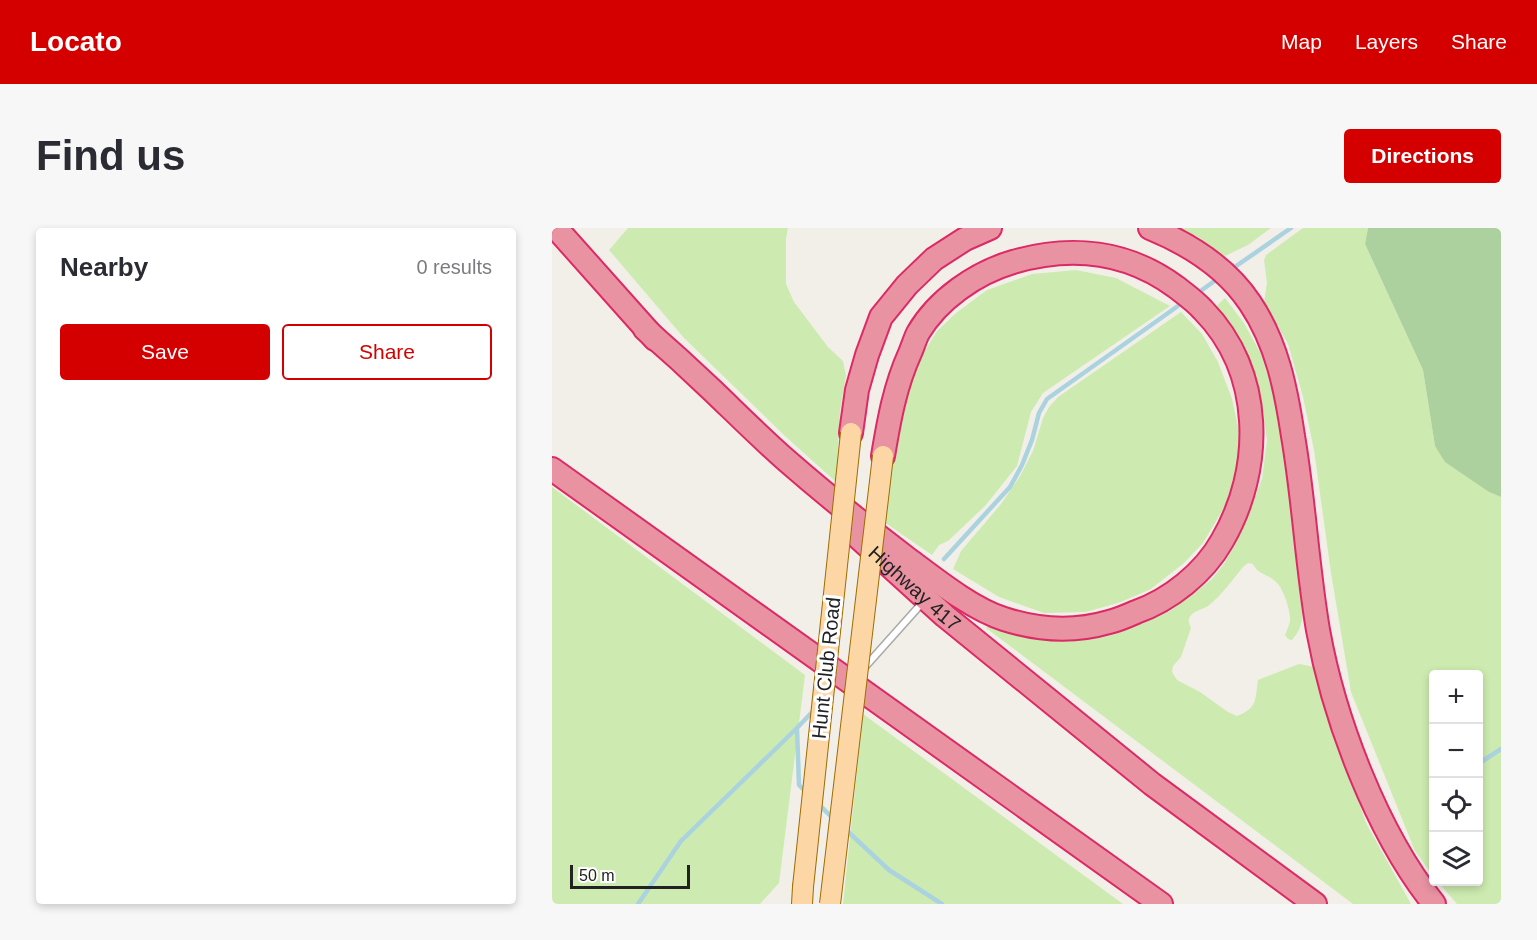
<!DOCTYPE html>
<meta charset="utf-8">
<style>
:root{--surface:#fff;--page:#f7f7f7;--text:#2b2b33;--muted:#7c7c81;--line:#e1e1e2;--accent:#d40000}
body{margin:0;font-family:Arial,sans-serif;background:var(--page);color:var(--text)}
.controls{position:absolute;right:18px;bottom:18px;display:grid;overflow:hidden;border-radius:6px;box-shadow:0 3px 9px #0003}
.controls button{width:54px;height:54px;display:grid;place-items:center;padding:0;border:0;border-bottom:2px solid var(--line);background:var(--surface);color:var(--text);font:30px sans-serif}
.scale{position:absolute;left:18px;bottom:15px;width:120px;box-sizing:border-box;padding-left:6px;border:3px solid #222;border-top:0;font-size:16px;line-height:21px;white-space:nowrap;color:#222;-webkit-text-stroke:4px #fff;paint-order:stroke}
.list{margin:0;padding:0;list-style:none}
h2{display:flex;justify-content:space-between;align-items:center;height:78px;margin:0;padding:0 24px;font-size:26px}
h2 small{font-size:20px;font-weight:400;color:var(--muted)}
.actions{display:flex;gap:12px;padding:18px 24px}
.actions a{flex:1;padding:14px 0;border:2px solid var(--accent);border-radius:6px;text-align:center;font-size:21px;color:var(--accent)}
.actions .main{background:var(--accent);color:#fff}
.icon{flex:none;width:33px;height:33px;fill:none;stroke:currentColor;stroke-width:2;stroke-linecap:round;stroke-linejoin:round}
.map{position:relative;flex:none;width:949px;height:676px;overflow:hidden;border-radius:6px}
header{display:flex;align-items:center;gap:36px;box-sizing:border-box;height:84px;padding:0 30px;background:var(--accent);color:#fff}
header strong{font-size:28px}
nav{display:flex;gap:33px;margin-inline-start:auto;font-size:21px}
.intro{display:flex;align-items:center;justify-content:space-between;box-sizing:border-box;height:144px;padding:0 36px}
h1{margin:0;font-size:42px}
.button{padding:15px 27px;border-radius:6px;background:var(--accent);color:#fff;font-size:21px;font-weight:700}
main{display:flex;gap:36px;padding:0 36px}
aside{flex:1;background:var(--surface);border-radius:6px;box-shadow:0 3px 9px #0003}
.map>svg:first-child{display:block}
.grass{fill:#cdebb0}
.forest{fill:#add19e}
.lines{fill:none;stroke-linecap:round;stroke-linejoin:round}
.stream{stroke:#aad3df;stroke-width:4.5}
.service-casing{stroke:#a9a9a9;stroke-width:9}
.primary-casing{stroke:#a06b00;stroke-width:22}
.motorway-casing{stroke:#dc2a67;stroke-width:26}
.service{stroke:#fff;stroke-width:6}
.primary{stroke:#fcd6a4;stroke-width:20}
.motorway{stroke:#e892a2;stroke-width:22}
.primary-bridge-casing{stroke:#a06b00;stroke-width:22;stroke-linecap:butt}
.primary-bridge{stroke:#fcd6a4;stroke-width:20}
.labels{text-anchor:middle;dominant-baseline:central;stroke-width:6;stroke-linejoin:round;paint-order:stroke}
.street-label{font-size:20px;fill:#222;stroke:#fff}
</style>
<header>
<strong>Locato</strong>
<nav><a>Map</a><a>Layers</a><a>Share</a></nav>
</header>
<div class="intro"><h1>Find us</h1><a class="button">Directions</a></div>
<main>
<aside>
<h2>Nearby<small>0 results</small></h2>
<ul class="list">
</ul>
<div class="actions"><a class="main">Save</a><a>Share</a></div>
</aside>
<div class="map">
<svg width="949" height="676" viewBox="0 0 949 676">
<rect width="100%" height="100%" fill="#f2efe9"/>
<path class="grass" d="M 76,0 L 236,0 L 234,11 L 234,56 L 242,74 L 276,119 L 291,133 L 294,148 L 288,183 L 284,254 L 233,208 L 132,110 L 57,22 Z
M 628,0 L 719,0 L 696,17 L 673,28 L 646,9 Z
M 751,0 L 816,0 L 813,16 L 871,142 L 883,218 L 937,264 L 949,269 L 949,676 L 905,676 L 886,654 L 927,654 L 927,446 L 882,446 L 881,648 L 863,623 L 799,464 L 779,345 L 762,222 L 751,169 L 736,116 L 712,74 L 715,55 L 712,32 L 714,27 Z
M 524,42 L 564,50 L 618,78 L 491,165 L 479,184 L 465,238 L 433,278 L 396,313 L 387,317 L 380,327 L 332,294 L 343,198 L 360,144 L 385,103 L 404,85 L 435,62 L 480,46 Z
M 673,70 L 692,95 L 709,126 L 719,158 L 733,221 L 751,373 C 751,388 751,400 740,412 L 736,411 L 733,407 C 735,402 737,398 738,393 C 739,383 731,359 723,353 C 715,346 705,346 701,336 L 696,335 L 692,338 C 681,351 670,367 656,378 C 650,382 639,383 637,391 C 636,395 638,397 639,400 L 629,429 L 621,438 L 620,444 L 625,452 L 648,464 L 676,484 L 685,488 C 706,480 703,471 706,452 L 747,436 L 763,439 L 814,595 L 859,676 L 801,676 L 434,400 L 437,397 L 539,409 L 579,400 L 618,383 L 660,351 L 672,336 L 690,303 L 710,251 L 715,212 L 711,183 L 699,146 L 660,82 Z
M 629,84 L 650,106 L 666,134 L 680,171 L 687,203 L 686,236 L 673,278 L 651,315 L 632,335 L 599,361 L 569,374 L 534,384 L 492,385 L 447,369 L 401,341 L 409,323 L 449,276 L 468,248 L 481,223 L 491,190 L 497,179 L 506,169 Z
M 0,259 L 253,447 L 227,655 L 208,676 L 0,676 Z
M 311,486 L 571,676 L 291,676 Z"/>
<path class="forest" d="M 816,0 L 949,0 L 949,269 L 937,264 L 893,234 L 883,218 L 871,142 L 813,16 Z"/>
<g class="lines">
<path class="stream" d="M 677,43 L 739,0
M 643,67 L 668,49
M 392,331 L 458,259 L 470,237 L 480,212 L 487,185 L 495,171 L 633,73
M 245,500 L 247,557 L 256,566
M 927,537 L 929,534 L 949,521
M 266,576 L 282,591
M 879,594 L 882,591
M 292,600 L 337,642 L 390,676
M 86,676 L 129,613 L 245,500 L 263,481"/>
<g class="service-casing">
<path id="service" d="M 312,440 L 371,374"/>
</g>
<g class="primary-casing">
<path id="primary" d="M 250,676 L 251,659"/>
</g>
<g class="motorway-casing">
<g id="motorway">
<path d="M 4,0 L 103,111"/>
<path d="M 598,0 C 637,16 674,39 698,75 C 725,115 734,161 741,208 C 752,272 755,337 766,402 C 782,491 825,605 882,676"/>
<path d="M 93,101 C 116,121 139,142 161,163 C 185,186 209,210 234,232 C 273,266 314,299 356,331 C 383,351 420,381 452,391 C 486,402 523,404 557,394 C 566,392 575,388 584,384 C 618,372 652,345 670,313 C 712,241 712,144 651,82 C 643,73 633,66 624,59 C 575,23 519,17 461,34 C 424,45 386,71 366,105 C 363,111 361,118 358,125 C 343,158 337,192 331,228"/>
<path d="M 299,205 L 305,162 L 315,127 L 329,89 L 355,57 L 382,31 L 413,11 L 438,0"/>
<path d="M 0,241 L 609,676"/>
<path id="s1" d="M 307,310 L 393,388 L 600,556 L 763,676"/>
</g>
</g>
<use href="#service" class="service"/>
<use href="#primary" class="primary"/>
<use href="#motorway" class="motorway"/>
<g class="primary-bridge-casing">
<path id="primary-bridge" d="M 251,659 L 299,205
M 278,676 L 331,228"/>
</g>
<use href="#primary-bridge" class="primary-bridge"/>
</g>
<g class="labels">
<g class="street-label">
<text stroke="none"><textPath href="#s1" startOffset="75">Highway 417</textPath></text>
<text transform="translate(274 440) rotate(-84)">Hunt Club Road</text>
</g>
</g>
</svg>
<div class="controls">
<button>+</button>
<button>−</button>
<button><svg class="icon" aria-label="locate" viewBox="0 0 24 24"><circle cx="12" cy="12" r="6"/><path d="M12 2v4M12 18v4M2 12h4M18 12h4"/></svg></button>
<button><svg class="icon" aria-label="layers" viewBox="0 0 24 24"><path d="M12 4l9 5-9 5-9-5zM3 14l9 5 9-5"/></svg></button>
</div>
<div class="scale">50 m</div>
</div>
</main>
